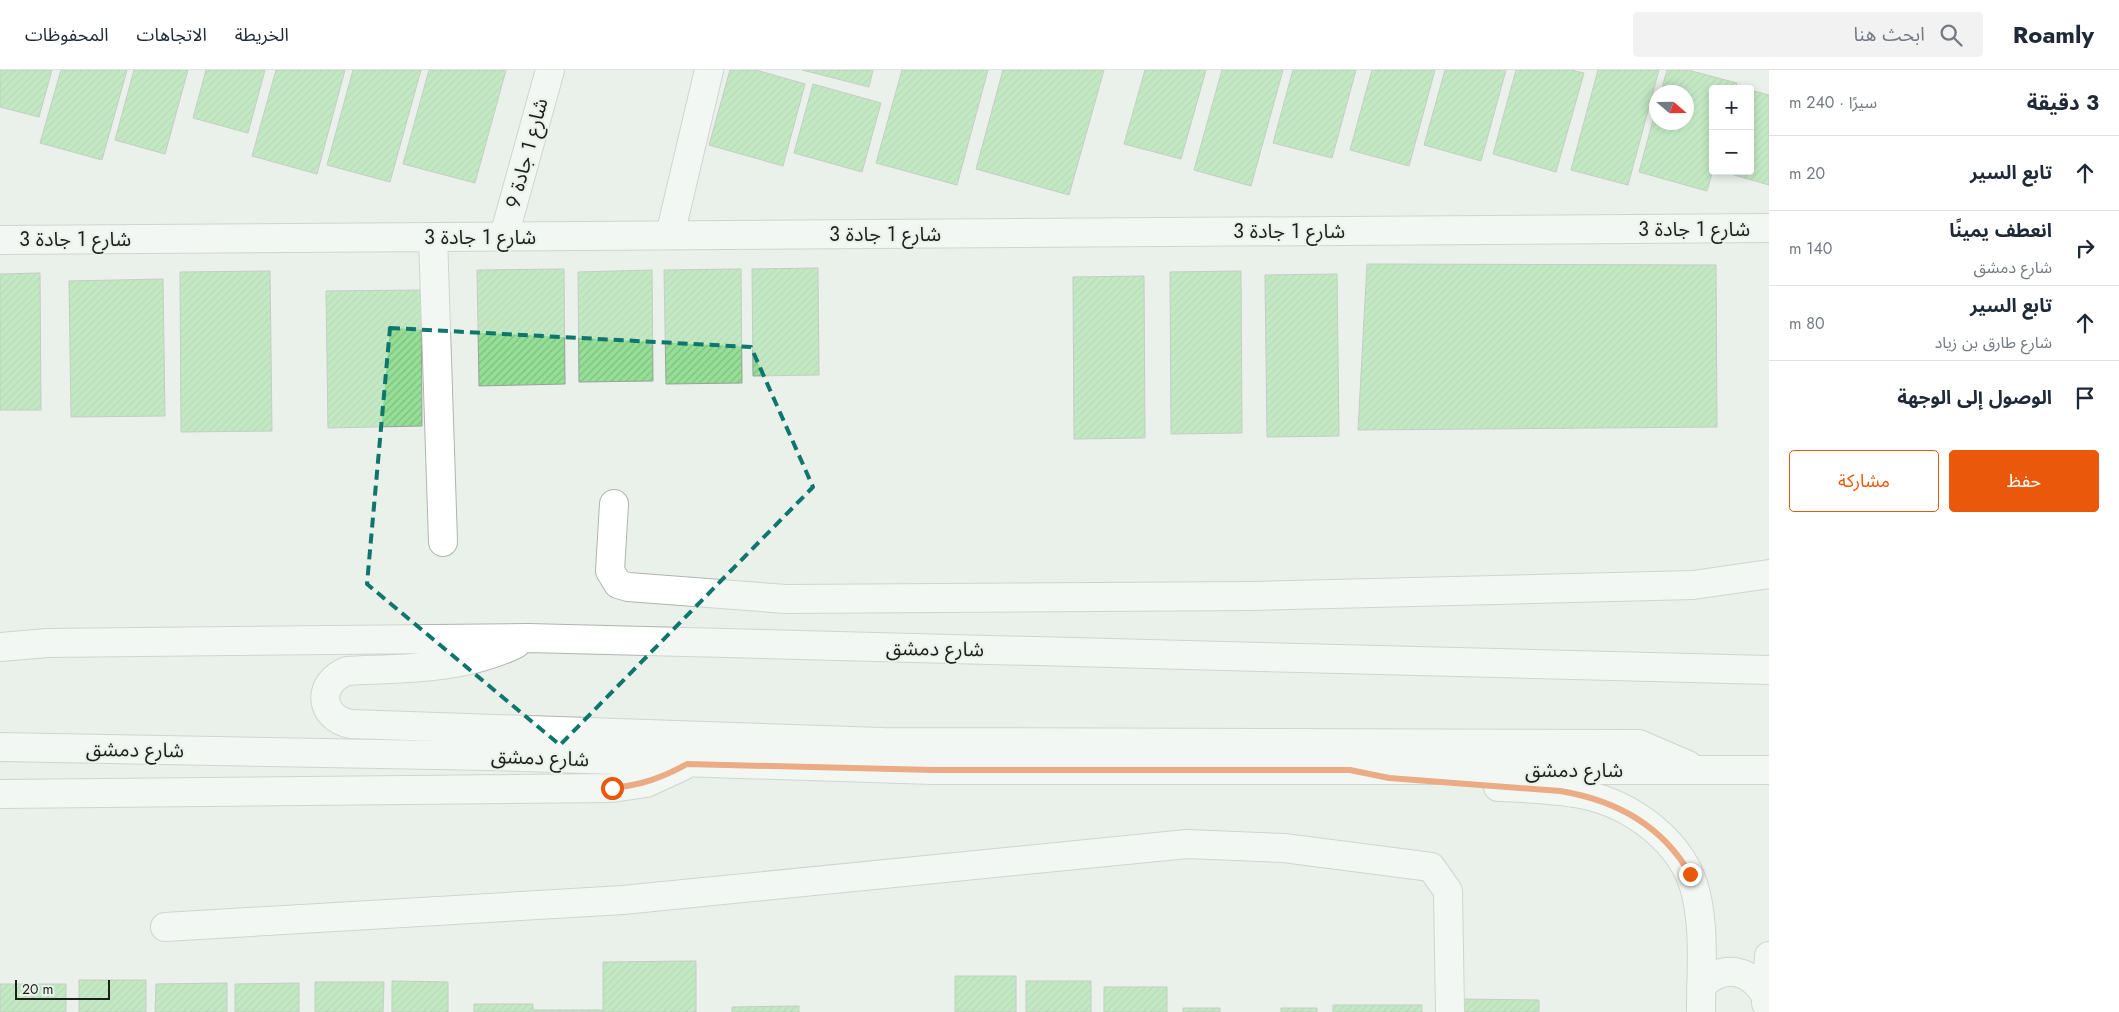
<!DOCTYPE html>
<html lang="ar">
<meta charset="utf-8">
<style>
:root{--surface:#fff;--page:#f2f2f3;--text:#1f2937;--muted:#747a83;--line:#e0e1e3;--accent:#ea580c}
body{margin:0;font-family:Jost,"Noto Sans Arabic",sans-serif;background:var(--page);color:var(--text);direction:rtl}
.controls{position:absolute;right:15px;top:15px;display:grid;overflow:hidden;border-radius:5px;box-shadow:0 2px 8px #0003}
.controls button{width:45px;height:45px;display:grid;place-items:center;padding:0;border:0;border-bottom:1px solid var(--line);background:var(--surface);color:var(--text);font:25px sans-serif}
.compass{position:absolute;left:1649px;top:15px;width:45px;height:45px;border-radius:50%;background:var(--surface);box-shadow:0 2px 8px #0003;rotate:110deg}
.scale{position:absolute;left:15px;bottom:12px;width:95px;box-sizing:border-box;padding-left:5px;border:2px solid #1c1f1c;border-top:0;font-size:14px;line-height:18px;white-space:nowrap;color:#1c1f1c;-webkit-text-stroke:4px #eaf1ea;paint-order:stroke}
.stop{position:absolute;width:15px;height:15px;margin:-11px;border:4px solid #ea580c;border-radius:50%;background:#fff}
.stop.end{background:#ea580c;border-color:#fff;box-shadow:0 1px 5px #0008}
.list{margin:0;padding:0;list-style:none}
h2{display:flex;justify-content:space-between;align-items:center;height:65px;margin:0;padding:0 20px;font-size:21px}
h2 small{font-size:16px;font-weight:400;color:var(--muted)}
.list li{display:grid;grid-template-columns:32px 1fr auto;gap:15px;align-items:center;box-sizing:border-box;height:75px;padding:0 20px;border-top:1px solid var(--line)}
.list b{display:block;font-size:19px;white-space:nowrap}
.list p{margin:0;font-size:16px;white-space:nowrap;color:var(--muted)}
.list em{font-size:16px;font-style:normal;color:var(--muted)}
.actions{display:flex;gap:10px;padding:15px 20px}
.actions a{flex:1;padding:11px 0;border:1px solid var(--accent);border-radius:5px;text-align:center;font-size:18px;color:var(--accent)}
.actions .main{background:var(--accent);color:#fff}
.icon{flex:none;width:28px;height:28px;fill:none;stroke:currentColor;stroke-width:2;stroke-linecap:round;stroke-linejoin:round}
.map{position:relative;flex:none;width:1769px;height:942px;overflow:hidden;direction:ltr}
header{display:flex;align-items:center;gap:30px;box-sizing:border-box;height:70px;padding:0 25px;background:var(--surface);border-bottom:1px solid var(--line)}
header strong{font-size:24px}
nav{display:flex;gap:28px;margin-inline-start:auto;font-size:18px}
.search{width:350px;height:45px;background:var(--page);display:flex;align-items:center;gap:12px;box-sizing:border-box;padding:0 18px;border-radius:5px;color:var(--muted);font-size:19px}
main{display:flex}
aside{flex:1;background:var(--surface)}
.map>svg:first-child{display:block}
.building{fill:url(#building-hatch);stroke:#9aa19a}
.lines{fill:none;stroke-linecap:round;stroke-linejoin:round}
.minor-casing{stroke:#aeb5ae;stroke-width:30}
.major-casing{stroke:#aeb5ae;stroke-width:30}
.minor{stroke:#fff;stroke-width:28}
.major{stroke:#fff;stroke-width:28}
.route{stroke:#ea580c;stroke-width:6}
.marked{fill:none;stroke:#0f766e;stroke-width:4;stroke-dasharray:10 6;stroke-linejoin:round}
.labels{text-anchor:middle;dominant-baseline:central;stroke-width:4;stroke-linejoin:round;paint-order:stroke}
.street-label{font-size:20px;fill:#1c1f1c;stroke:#eaf1ea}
</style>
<header>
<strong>Roamly</strong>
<div class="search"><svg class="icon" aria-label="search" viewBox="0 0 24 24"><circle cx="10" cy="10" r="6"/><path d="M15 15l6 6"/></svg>ابحث هنا</div>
<nav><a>الخريطة</a><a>الاتجاهات</a><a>المحفوظات</a></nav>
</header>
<main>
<aside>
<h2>3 دقيقة<small>سيرًا · 240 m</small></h2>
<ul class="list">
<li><svg class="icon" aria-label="ahead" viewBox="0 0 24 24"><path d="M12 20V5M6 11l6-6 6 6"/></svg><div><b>تابع السير</b></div><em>20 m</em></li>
<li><svg class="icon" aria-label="right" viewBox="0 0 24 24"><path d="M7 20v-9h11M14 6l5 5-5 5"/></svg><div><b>انعطف يمينًا</b><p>شارع دمشق</p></div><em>140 m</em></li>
<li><svg class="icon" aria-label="ahead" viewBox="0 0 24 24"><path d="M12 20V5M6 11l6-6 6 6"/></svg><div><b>تابع السير</b><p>شارع طارق بن زياد</p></div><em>80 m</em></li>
<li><svg class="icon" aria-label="arrive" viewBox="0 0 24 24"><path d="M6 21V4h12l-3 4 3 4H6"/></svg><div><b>الوصول إلى الوجهة</b></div></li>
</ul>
<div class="actions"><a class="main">حفظ</a><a>مشاركة</a></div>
</aside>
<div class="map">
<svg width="1769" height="942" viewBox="0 0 1769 942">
<defs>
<pattern id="building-hatch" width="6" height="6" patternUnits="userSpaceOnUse" patternTransform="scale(1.25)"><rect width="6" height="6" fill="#95df96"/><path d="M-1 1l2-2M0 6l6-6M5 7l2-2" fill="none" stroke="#80bf81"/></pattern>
</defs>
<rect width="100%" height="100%" fill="#eaf1ea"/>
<path class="building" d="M 0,0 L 52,0 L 39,47 L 0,37 Z
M 61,0 L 127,0 L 102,90 L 40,73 Z
M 134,0 L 188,0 L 165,84 L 115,70 Z
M 206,0 L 265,0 L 248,63 L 193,48 Z
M 276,0 L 345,0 L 317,104 L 252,86 Z
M 353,0 L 421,0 L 390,112 L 327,95 Z
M 429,0 L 506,0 L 475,113 L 403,94 Z
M 730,0 L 756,0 L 805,14 L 783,96 L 709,75 Z
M 802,0 L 873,0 L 869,17 Z
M 902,0 L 988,0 L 957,115 L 876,93 Z
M 1003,0 L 1104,0 L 1069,125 L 976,99 Z
M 1145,0 L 1206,0 L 1181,89 L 1124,74 Z
M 1222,0 L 1283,0 L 1251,116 L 1194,100 Z
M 1293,0 L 1356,0 L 1332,88 L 1273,73 Z
M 1372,0 L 1435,0 L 1409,96 L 1350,80 Z
M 1445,0 L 1506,0 L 1481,91 L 1424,75 Z
M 1516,0 L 1571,0 L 1584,3 L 1556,102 L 1493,84 Z
M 1598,0 L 1659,0 L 1628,115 L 1571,100 Z
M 1667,0 L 1688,0 L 1737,13 L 1735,19 L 1713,19 L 1713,100 L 1707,121 L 1639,102 L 1656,39 L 1656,52 L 1686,52 L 1686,22 L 1661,22 Z
M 813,14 L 881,33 L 862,102 L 794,83 Z
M 1750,20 L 1769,25 L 1769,115 L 1720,101 L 1750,101 Z
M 1367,194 L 1716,195 L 1717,357 L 1358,360 Z
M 818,198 L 819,305 L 753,306 L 752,199 Z
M 564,199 L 565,314 L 479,316 L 477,200 Z
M 741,199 L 742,313 L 666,314 L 664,200 Z
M 652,200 L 653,311 L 579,312 L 578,202 Z
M 270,201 L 272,361 L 181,362 L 180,202 Z
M 1241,201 L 1242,363 L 1171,364 L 1170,202 Z
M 40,203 L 41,340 L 0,340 L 0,204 Z
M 1337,204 L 1339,366 L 1267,367 L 1265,205 Z
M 1144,206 L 1145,368 L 1074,369 L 1073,207 Z
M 163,209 L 165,346 L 71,347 L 69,211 Z
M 421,220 L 422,356 L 328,358 L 326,221 Z
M 696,891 L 696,942 L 474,942 L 474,934 L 533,934 L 533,940 L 603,940 L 603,892 Z
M 955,906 L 1016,906 L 1016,942 L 955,942 Z
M 79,910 L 146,910 L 146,942 L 79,942 Z
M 392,911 L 448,912 L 448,942 L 392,942 Z
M 1026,911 L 1091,911 L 1091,942 L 1026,942 Z
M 315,912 L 384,912 L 383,942 L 315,942 Z
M 227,913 L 227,942 L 155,942 L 156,914 Z
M 299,913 L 299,942 L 235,942 L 235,914 Z
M 0,914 L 66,914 L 66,942 L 0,942 Z
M 1104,917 L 1167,917 L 1167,942 L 1104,942 Z
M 1460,929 L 1539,930 L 1539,942 L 1460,942 Z
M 1333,935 L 1422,935 L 1422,942 L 1333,942 Z
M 799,936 L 799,942 L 732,942 L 732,937 Z
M 1183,938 L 1220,938 L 1220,942 L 1183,942 Z
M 1281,938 L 1317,938 L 1317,942 L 1281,942 Z"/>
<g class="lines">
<g class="minor-casing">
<path id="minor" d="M 670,165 L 709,0
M 504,166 L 550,0
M 433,167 L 443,472
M 0,170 L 1769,158
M 614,434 L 610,501 L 618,514 L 628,517 L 786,529 L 1254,526 L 1693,515 L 1769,504
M 165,857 L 623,830 L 1187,774 L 1284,778 L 1431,797 L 1448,821 L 1450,942"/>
</g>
<g class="major-casing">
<path id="major" d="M 516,574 C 463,600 404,598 347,601 C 316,613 319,648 351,654 L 882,672 L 1639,674 L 1688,695
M 0,577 L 47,573 L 528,568 L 1769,600
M 0,677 L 491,686 L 933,700 L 1769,700
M 1498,717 C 1525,718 1554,719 1581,724 C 1632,734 1684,772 1696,824 C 1705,863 1701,903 1701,942
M 0,724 L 612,718 L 646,713 L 683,696
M 1701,916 C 1724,893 1750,899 1766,926
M 1766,933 L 1769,886"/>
</g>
<use href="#minor" class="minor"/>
<use href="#major" class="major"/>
</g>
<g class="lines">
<path class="route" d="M 612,718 C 641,715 662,708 687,694 L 933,700 L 1350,700 L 1389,708 L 1560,721 C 1615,730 1661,754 1690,804"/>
</g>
<path d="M0 0H1769V942H0ZM 390,258 L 751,277 L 813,417 L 560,675 L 367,514 Z" fill="#eaf1ea" fill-opacity=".55" fill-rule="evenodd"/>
<path class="marked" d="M 390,258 L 751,277 L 813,417 L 560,675 L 367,514 Z"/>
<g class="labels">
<g class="street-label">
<text transform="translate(527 83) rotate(-75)">شارع 1 جادة 9</text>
<text x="1694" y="159">شارع 1 جادة 3</text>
<text x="1289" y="161">شارع 1 جادة 3</text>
<text x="885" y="164">شارع 1 جادة 3</text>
<text x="480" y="167">شارع 1 جادة 3</text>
<text x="75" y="169">شارع 1 جادة 3</text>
<text transform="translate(935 579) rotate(1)">شارع دمشق</text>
<text transform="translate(135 680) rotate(1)">شارع دمشق</text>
<text transform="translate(540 688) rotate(2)">شارع دمشق</text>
<text x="1574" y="700">شارع دمشق</text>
</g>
</g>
</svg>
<div class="controls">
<button>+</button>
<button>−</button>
</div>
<svg class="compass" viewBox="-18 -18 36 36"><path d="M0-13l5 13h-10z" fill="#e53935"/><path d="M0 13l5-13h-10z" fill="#747a83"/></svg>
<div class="scale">20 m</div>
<div class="stop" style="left:612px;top:718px"></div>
<div class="stop end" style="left:1690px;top:804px"></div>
</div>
</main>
